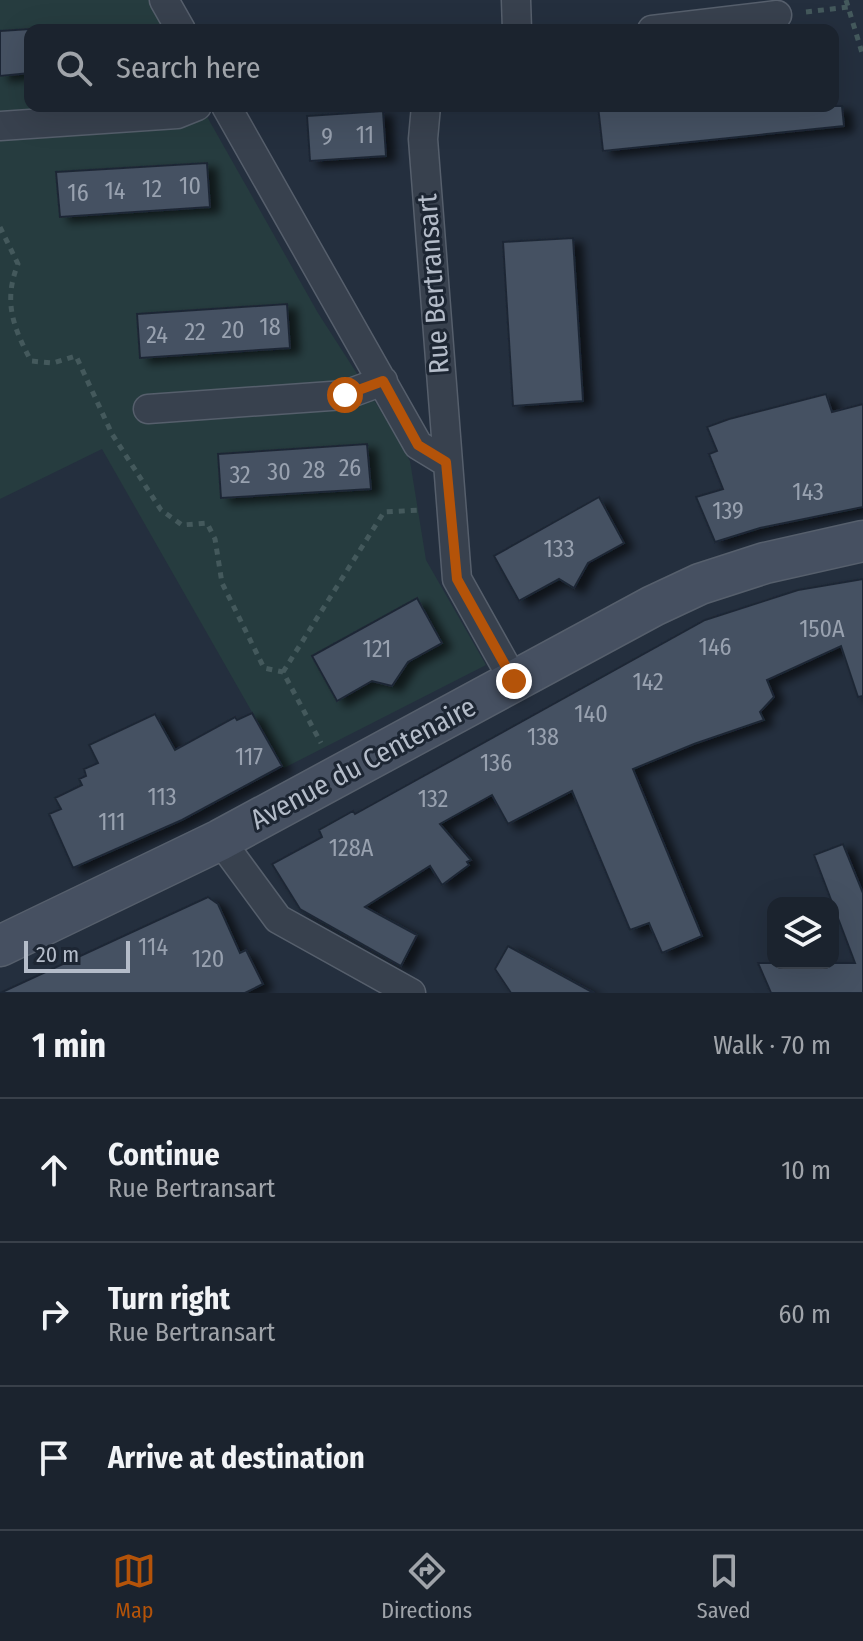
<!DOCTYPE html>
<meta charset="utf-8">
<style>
:root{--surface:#1b232e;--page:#242b36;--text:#f1f3f6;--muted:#a0a4aa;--line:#39404a;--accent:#b45309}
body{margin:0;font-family:"Fira Sans Condensed",sans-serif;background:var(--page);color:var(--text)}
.controls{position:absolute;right:24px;bottom:24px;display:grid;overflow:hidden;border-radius:16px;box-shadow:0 8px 32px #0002}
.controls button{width:72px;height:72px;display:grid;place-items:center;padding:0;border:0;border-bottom:2px solid var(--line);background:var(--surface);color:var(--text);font:40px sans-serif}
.scale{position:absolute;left:24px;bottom:20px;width:106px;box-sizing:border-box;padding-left:8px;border:4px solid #b4bcc9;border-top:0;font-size:22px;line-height:28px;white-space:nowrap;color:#b4bcc9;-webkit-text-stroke:6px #1d2633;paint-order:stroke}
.stop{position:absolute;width:24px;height:24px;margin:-18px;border:6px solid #b45309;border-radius:50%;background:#fff}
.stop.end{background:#b45309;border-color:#fff;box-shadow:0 2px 8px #0008}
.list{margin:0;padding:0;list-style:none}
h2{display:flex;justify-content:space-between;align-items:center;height:104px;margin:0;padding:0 32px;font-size:34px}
h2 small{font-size:26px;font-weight:400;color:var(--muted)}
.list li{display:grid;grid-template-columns:52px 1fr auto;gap:24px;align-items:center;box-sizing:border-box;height:144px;padding:0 32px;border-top:2px solid var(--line)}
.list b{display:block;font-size:30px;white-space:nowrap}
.list p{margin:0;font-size:26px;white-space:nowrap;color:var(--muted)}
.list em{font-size:26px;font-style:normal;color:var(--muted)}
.icon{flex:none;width:44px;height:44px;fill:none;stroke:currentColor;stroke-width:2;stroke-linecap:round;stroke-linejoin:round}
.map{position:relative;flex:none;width:863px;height:993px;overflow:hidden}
.search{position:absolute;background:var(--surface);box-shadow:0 8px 32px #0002;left:24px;right:24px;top:24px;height:88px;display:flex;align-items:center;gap:20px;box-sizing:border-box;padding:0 28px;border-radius:16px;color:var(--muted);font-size:30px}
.sheet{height:536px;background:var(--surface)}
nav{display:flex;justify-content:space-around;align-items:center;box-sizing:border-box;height:112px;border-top:2px solid var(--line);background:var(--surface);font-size:22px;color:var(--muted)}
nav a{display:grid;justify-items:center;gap:4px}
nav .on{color:var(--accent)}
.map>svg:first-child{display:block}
.green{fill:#263c3f}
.building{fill:#455162;stroke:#1f2835;stroke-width:2;filter:url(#shadow)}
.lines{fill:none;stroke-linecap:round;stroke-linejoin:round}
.street-casing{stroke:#565f6c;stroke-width:31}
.secondary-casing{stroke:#565f6c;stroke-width:43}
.path{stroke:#44595c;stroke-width:5;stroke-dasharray:6 6;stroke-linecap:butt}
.street{stroke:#38414e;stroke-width:28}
.secondary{stroke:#465061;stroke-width:40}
.route{stroke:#b45309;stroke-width:10}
.labels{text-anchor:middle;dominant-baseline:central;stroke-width:6;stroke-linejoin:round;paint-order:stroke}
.number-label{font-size:24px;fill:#98a1af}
.street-label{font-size:28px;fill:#b4bcc9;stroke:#1d2633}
</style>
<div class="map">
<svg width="863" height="993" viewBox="0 0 863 993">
<defs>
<filter id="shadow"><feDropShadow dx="9" dy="5" stdDeviation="4" flood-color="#0009"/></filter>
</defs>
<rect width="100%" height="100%" fill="#242f3e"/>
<path class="green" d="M 0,0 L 156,0 L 169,30 L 30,30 L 30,106 L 201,106 L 318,313 L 381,411 L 410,461 L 426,560 L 486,665 L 284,768 L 102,449 L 0,499 Z"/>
<path class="building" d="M 30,29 L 30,73 L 0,76 L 0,31 Z
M 598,106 L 842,106 L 844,126 L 603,151 Z
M 383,111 L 386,156 L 310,161 L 307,116 Z
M 207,163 L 210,207 L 60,217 L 56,172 Z
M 573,238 L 583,401 L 513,406 L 503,242 Z
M 287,304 L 290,348 L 140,358 L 137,314 Z
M 826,394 L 832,412 L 863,404 L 863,507 L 760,528 L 715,542 L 696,497 L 723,489 L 709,454 L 717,451 L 707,427 L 729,419 Z
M 367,444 L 371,489 L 221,498 L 218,454 Z
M 599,497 L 624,543 L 588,563 L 574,588 L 559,579 L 519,601 L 494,556 Z
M 863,579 L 863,696 L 858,697 L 841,646 L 767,680 L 774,697 L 760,712 L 764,720 L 694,744 L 633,769 L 702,936 L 662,953 L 649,923 L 630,930 L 572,791 L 508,824 L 492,795 L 440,824 L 471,860 L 467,862 L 469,865 L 442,885 L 430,866 L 365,907 L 417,935 L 401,966 L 300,909 L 272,864 L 322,837 L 319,830 L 353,811 L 355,814 L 705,620 L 798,590 Z
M 417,598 L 442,643 L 408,662 L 392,686 L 372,681 L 337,701 L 312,656 Z
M 252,713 L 282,766 L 182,820 L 73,868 L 49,814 L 61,809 L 55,798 L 82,785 L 79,779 L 86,776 L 84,769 L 98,763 L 89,745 L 155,714 L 175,750 L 235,717 L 237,720 Z
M 843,844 L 863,893 L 863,993 L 771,993 L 758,963 L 855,963 L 814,855 Z
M 208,897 L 218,904 L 240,953 L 246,950 L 263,984 L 245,993 L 0,993 Z
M 508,946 L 594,993 L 511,993 L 495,969 Z"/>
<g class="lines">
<g class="street-casing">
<path id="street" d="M 164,0 L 181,30
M 516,0 L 517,30
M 652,30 L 777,15
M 226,106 L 418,445 L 446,462
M 426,106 L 423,139 L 457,579 L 514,681
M 0,126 L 177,114 L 197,106
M 148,409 L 345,395 L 383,381
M 220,840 L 278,919 L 411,993"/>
</g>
<g class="secondary-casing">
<path id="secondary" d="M 0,946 L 220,840 L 653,606 L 700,584 L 765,563 L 863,541"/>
</g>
<path class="path" d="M 846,0 L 863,56
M 806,12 L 848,7
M 0,227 L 18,264 C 3,301 13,327 31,361 L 53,363 L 76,356 L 112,434 L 161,510 L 182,525 L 207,523 L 215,539 L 222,583 L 264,668 L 283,672 L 321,743
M 283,672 L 384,512 L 421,510"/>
<use href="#street" class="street"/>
<use href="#secondary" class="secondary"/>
</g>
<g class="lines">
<path class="route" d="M 345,395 L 383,381 L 418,445 L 446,462 L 457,579 L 514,681"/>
</g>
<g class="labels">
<g class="number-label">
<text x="365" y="135">11</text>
<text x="327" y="137">9</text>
<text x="190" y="186">10</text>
<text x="152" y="189">12</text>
<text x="115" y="191">14</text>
<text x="78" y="193">16</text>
<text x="270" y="327">18</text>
<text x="233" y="330">20</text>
<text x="195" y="332">22</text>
<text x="157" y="335">24</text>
<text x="350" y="468">26</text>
<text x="314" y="470">28</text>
<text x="279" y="472">30</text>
<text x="240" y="475">32</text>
<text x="808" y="492">143</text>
<text x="728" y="511">139</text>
<text x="559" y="549">133</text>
<text x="822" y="629">150A</text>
<text x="715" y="647">146</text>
<text x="377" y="649">121</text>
<text x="648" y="682">142</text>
<text x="591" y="714">140</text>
<text x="543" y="737">138</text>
<text x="249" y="757">117</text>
<text x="496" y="763">136</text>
<text x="162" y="797">113</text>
<text x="433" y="799">132</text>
<text x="112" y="822">111</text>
<text x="351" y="848">128A</text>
<text x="153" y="947">114</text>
<text x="208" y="959">120</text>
</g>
<g class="street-label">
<text transform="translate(433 284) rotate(-94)">Rue Bertransart</text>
<text transform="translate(363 763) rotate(-28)">Avenue du Centenaire</text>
</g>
</g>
</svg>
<div class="controls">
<button><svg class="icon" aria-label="layers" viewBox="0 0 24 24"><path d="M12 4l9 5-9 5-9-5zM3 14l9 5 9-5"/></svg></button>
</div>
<div class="scale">20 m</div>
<div class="stop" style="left:345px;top:395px"></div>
<div class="stop end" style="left:514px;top:681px"></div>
<div class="search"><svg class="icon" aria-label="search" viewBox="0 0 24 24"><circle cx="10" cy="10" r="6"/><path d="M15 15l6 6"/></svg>Search here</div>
</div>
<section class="sheet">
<h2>1 min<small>Walk · 70 m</small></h2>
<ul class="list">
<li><svg class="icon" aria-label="ahead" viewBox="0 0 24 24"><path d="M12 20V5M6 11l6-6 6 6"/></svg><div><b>Continue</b><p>Rue Bertransart</p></div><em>10 m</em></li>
<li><svg class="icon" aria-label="right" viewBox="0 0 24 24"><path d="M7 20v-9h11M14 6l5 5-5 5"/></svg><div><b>Turn right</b><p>Rue Bertransart</p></div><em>60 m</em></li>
<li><svg class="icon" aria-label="arrive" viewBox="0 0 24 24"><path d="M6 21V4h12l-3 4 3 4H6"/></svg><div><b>Arrive at destination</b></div></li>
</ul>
</section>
<nav>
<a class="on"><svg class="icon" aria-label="map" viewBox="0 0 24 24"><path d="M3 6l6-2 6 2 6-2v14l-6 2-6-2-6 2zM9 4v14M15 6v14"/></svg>Map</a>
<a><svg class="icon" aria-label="directions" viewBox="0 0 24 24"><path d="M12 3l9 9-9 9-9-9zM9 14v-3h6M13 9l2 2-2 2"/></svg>Directions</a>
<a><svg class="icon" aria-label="saved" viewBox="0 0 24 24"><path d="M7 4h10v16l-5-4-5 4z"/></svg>Saved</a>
</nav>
